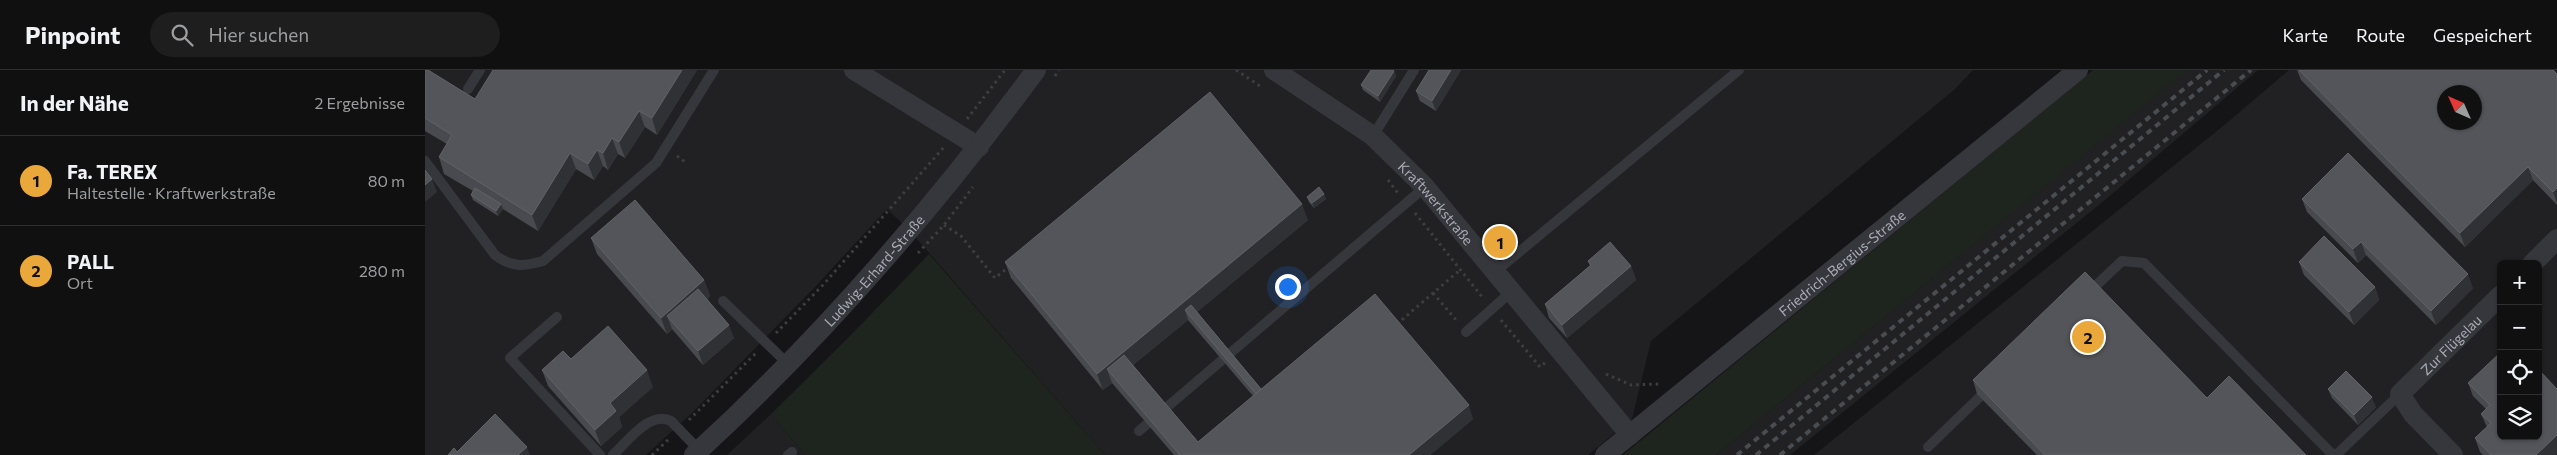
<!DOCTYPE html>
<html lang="de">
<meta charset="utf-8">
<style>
:root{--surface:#101011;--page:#1e1e1f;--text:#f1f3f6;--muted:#9c9d9f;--line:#303031;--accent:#eaa83b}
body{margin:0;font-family:Commissioner,sans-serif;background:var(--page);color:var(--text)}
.controls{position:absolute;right:15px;bottom:15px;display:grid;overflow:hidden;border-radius:8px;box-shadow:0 1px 4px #0004}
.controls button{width:45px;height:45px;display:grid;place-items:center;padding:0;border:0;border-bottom:1px solid var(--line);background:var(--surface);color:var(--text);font:25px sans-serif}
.compass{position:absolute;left:2012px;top:15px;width:45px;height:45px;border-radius:50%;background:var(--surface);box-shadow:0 1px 4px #0004;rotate:315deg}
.you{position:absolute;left:862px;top:216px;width:18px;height:18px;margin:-12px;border:4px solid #fff;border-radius:50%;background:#1a73e8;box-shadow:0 0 0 8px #1a73e833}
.badge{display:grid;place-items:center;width:32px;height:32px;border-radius:50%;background:var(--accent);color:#111;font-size:16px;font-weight:700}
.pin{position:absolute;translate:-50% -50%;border:2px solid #fff;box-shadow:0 1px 5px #0006}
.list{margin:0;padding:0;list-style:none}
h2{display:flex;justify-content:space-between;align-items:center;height:65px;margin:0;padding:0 20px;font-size:21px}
h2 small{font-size:16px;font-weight:400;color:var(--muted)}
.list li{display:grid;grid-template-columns:32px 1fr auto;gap:15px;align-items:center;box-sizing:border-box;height:90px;padding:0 20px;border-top:1px solid var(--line)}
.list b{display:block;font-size:19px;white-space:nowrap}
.list p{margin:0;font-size:16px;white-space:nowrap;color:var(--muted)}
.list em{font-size:16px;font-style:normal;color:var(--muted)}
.icon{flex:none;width:28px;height:28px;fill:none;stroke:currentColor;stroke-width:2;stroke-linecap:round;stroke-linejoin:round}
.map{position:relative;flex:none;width:2132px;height:385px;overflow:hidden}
header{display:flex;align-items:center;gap:30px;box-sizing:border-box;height:70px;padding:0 25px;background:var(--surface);border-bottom:1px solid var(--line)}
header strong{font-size:24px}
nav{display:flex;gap:28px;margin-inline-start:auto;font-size:18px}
.search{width:350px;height:45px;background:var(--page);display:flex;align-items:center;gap:12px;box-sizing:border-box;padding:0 18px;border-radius:28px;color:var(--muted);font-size:19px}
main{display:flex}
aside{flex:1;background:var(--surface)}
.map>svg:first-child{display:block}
.built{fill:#212124;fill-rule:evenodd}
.green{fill:#1d251e}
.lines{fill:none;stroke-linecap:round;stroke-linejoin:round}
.path{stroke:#3c3e43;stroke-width:3;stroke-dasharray:2.5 4;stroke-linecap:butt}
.lane{stroke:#36373c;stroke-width:10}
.street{stroke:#36373c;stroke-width:20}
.rail{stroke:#494c51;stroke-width:4;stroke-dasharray:6 5;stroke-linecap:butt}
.wall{fill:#494a4f;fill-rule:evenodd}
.shaded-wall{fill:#303134}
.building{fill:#53555a;stroke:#616368;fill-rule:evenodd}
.labels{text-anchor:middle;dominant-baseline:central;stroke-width:5;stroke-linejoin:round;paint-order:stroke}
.street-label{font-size:14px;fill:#a8adb6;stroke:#101012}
</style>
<header>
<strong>Pinpoint</strong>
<div class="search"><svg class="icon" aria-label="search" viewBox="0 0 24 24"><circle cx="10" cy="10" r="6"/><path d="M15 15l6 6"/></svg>Hier suchen</div>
<nav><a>Karte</a><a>Route</a><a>Gespeichert</a></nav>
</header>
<main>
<aside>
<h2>In der Nähe<small>2 Ergebnisse</small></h2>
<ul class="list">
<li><span class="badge">1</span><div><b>Fa. TEREX</b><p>Haltestelle · Kraftwerkstraße</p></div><em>80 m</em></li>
<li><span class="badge">2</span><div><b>PALL</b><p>Ort</p></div><em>280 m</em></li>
</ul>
</aside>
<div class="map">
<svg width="2132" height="385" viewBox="0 0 2132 385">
<rect width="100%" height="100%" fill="#151517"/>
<path class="built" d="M 0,0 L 1548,0 L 1529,20 L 1226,271 L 1207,349 L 1163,385 L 680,385 L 484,160 L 462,139 L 390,217 L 266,344 L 221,385 L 0,385 Z
M 1761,0 L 1833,0 L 1680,130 L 1365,385 L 1291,385 Z
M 1864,0 L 2132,0 L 2132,385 L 1389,385 L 1803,52 ZM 2020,22 L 2050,22 L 2050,52 L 2020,52 ZM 2076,194 L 2113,194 L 2113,366 L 2076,366 Z
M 346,344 L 380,385 L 302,385 Z"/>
<path class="green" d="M 1668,0 L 1762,0 L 1291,385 L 1198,385 Z
M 504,184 L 680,385 L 380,385 L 346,344 L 425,266 Z"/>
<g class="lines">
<path class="path" d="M 811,0 L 838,18
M 630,6 L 634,0
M 542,49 L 580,0
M 252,86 L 260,92
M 963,110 L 973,123
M 990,143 L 1058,228
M 519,155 L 536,166 L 570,208 L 584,197
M 493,183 L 519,155 L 548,117
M 1008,223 L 1032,251
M 1076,250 L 1115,297 L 1121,292
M 972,254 L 1035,200
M 351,263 L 398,215 L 519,77
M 1181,304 L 1206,315 L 1235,314
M 264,350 L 332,282
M 227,385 L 245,368"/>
<path class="lane" d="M 43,19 L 55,0
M 948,66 L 989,0
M 0,91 L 70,185 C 86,197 98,197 118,191 L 231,93 L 289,0
M 1070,202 L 1314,0
M 1662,224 L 1697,191 L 1719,193 L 1908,385
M 298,231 L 362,293
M 132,247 L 85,288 L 175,385
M 1041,262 L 1087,221
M 714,361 L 1000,117
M 1503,377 L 1565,317
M 188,385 C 202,372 225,340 246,351 L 274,380
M 363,385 L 367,382
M 1911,385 L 1975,324"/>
<g class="street">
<path d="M 429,0 L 554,77"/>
<path id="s1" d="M 849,0 L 948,66 L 1000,117 L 1205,365"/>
<path d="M 2107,194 L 2132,169"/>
<path id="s2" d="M 269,385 C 396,269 509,138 611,0"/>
<path id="s3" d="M 1180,385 L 1653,0"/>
<path id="s4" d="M 2028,385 L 1988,344 L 1975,324 L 2076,225"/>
</g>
<path class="rail" d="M 1312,385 L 1782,0
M 1331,385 L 1799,0
M 1355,385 L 1826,0"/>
</g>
<path class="wall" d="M 0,0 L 6,2 L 50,29 L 272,0 L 232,65 L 220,57 L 200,88 L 193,84 L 183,100 L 178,96 L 169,110 L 151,99 L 113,161 L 78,139 L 73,146 L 48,130 L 46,125 L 48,121 L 19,104 L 14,87 L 22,74 L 0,61 Z
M 1004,0 L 1036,0 L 1011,41 L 995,31 L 991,21 Z
M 1872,0 L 2128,0 L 2132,4 L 2132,135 L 2108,110 L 2040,177 L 1876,10 Z
M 969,1 L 971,6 L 955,32 L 938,20 L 936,15 Z
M 899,124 L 901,129 L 889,138 L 884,132 L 882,127 Z
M 1877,129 L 2048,218 L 2011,255 L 1941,185 L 1933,193 L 1882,142 Z
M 883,150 L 772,242 L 836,319 L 1048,349 L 1005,385 L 749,385 L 687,313 L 678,320 L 586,208 L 580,192 ZM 763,250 L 828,326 L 773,372 L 708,295 Z
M 166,168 L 279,210 L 285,226 L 282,229 L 309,268 L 278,295 L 247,259 L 242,264 L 172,184 Z
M 1163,191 L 1206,196 L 1211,210 L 1142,268 L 1124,248 L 1120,234 L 1165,196 Z
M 1874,192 L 1950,217 L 1954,230 L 1929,255 L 1879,205 Z
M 146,289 L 228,317 L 194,347 L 197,357 L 176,376 L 123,316 L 117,300 Z
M 1548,310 L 1782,328 L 1881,385 L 1612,385 L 1552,324 Z
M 2043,313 L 2132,319 L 2132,383 L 2130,385 L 2058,385 L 2055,382 L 2050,368 L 2062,357 L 2056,344 L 2061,339 L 2048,326 Z
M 1903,319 L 1951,337 L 1933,355 L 1907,328 Z"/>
<path class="shaded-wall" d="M 257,0 L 272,0 L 232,65 L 227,48 Z
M 1026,0 L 1036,0 L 1011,41 L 1007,31 Z
M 969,1 L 971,6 L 955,32 L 953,26 Z
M 214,41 L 220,57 L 200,88 L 194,72 Z
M 187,68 L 193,84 L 183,100 L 178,83 Z
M 172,80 L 178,96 L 169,110 L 163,94 Z
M 145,83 L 151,99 L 113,161 L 107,145 Z
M 2103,97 L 2108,110 L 2040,177 L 2035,163 Z
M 7,109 L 12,122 L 0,132 L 0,115 Z
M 2132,118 L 2132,133 L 2128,122 Z
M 899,124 L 901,129 L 889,138 L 887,133 Z
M 76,134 L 78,139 L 73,146 L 71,141 Z
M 877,134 L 883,150 L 766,247 L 760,240 L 763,250 L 691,309 L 682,299 L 687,313 L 678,320 L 672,304 Z
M 1936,172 L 1941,185 L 1933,193 L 1928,179 Z
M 1206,196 L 1211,210 L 1142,268 L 1137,255 Z
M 2043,204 L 2048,218 L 2011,255 L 2006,241 Z
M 279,210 L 285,226 L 251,256 L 242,246 L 247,259 L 242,264 L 236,248 Z
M 1950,217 L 1954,230 L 1929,255 L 1924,242 Z
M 304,255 L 309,268 L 278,295 L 273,281 Z
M 222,300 L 228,317 L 194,347 L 197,357 L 176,376 L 170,360 L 185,333 Z
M 1947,327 L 1951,337 L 1933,355 L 1929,345 Z
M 1044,335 L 1048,349 L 1005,385 L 984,385 Z
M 2132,365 L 2132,383 L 2130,385 L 2111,385 Z
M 102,377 L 105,385 L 93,385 Z"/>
<path class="building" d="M 0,0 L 3,0 L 50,29 L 68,0 L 257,0 L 227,48 L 214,41 L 194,72 L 187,68 L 178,83 L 172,80 L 163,94 L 145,83 L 107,145 L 14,87 L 27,65 L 0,48 Z
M 946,0 L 967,0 L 969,1 L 953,26 L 936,15 Z
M 1004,0 L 1026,0 L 1007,31 L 991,21 Z
M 1874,0 L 2128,0 L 2132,4 L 2132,118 L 2128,122 L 2103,97 L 2035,163 ZM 2020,22 L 2050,22 L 2050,52 L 2020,52 Z
M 785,22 L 877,134 L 672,304 L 580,192 Z
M 1923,83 L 2043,204 L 2006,241 L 1936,172 L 1928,179 L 1877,129 Z
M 0,100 L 7,109 L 0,115 Z
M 894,117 L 899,124 L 887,133 L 882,127 Z
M 50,118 L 76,134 L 71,141 L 46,125 Z
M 210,130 L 279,210 L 236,248 L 166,168 Z
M 1899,166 L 1950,217 L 1924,242 L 1874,192 Z
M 1185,172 L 1206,196 L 1137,255 L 1120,234 L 1166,195 L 1163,191 Z
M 1660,202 L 1782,328 L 1804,306 L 1881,385 L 1620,385 L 1548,310 Z
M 273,219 L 304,255 L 273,281 L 242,246 Z
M 950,224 L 1044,335 L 984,385 L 755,385 L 682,299 L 699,285 L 773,372 Z
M 766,235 L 836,319 L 831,324 L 760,240 Z
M 183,256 L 222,300 L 185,333 L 191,341 L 170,360 L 117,300 L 138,281 L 146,289 Z
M 2076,282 L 2076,366 L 2113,366 L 2113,299 L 2132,319 L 2132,365 L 2111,385 L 2066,385 L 2050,368 L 2066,353 L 2056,344 L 2065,335 L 2043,313 Z
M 1921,301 L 1947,327 L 1929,345 L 1903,319 Z
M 70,344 L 102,377 L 93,385 L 23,385 L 29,378 L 32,382 Z"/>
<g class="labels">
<g class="street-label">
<text stroke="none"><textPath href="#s1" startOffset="211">Kraftwerkstraße</textPath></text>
<text stroke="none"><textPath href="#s3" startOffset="305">Friedrich-Bergius-Straße</textPath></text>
<text stroke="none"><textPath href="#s2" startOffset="258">Ludwig-Erhard-Straße</textPath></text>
<text stroke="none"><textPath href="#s4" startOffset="152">Zur Flügelau</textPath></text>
</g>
</g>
</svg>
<div class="controls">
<button>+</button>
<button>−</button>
<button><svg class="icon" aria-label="locate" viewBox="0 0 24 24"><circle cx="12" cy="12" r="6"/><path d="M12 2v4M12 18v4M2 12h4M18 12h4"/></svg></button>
<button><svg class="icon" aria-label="layers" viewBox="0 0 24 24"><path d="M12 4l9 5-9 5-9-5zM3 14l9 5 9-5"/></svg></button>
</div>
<svg class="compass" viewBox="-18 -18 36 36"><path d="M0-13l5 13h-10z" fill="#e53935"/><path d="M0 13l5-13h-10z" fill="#9c9d9f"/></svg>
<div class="you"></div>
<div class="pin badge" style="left:1075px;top:172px">1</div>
<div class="pin badge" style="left:1663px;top:267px">2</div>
</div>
</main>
